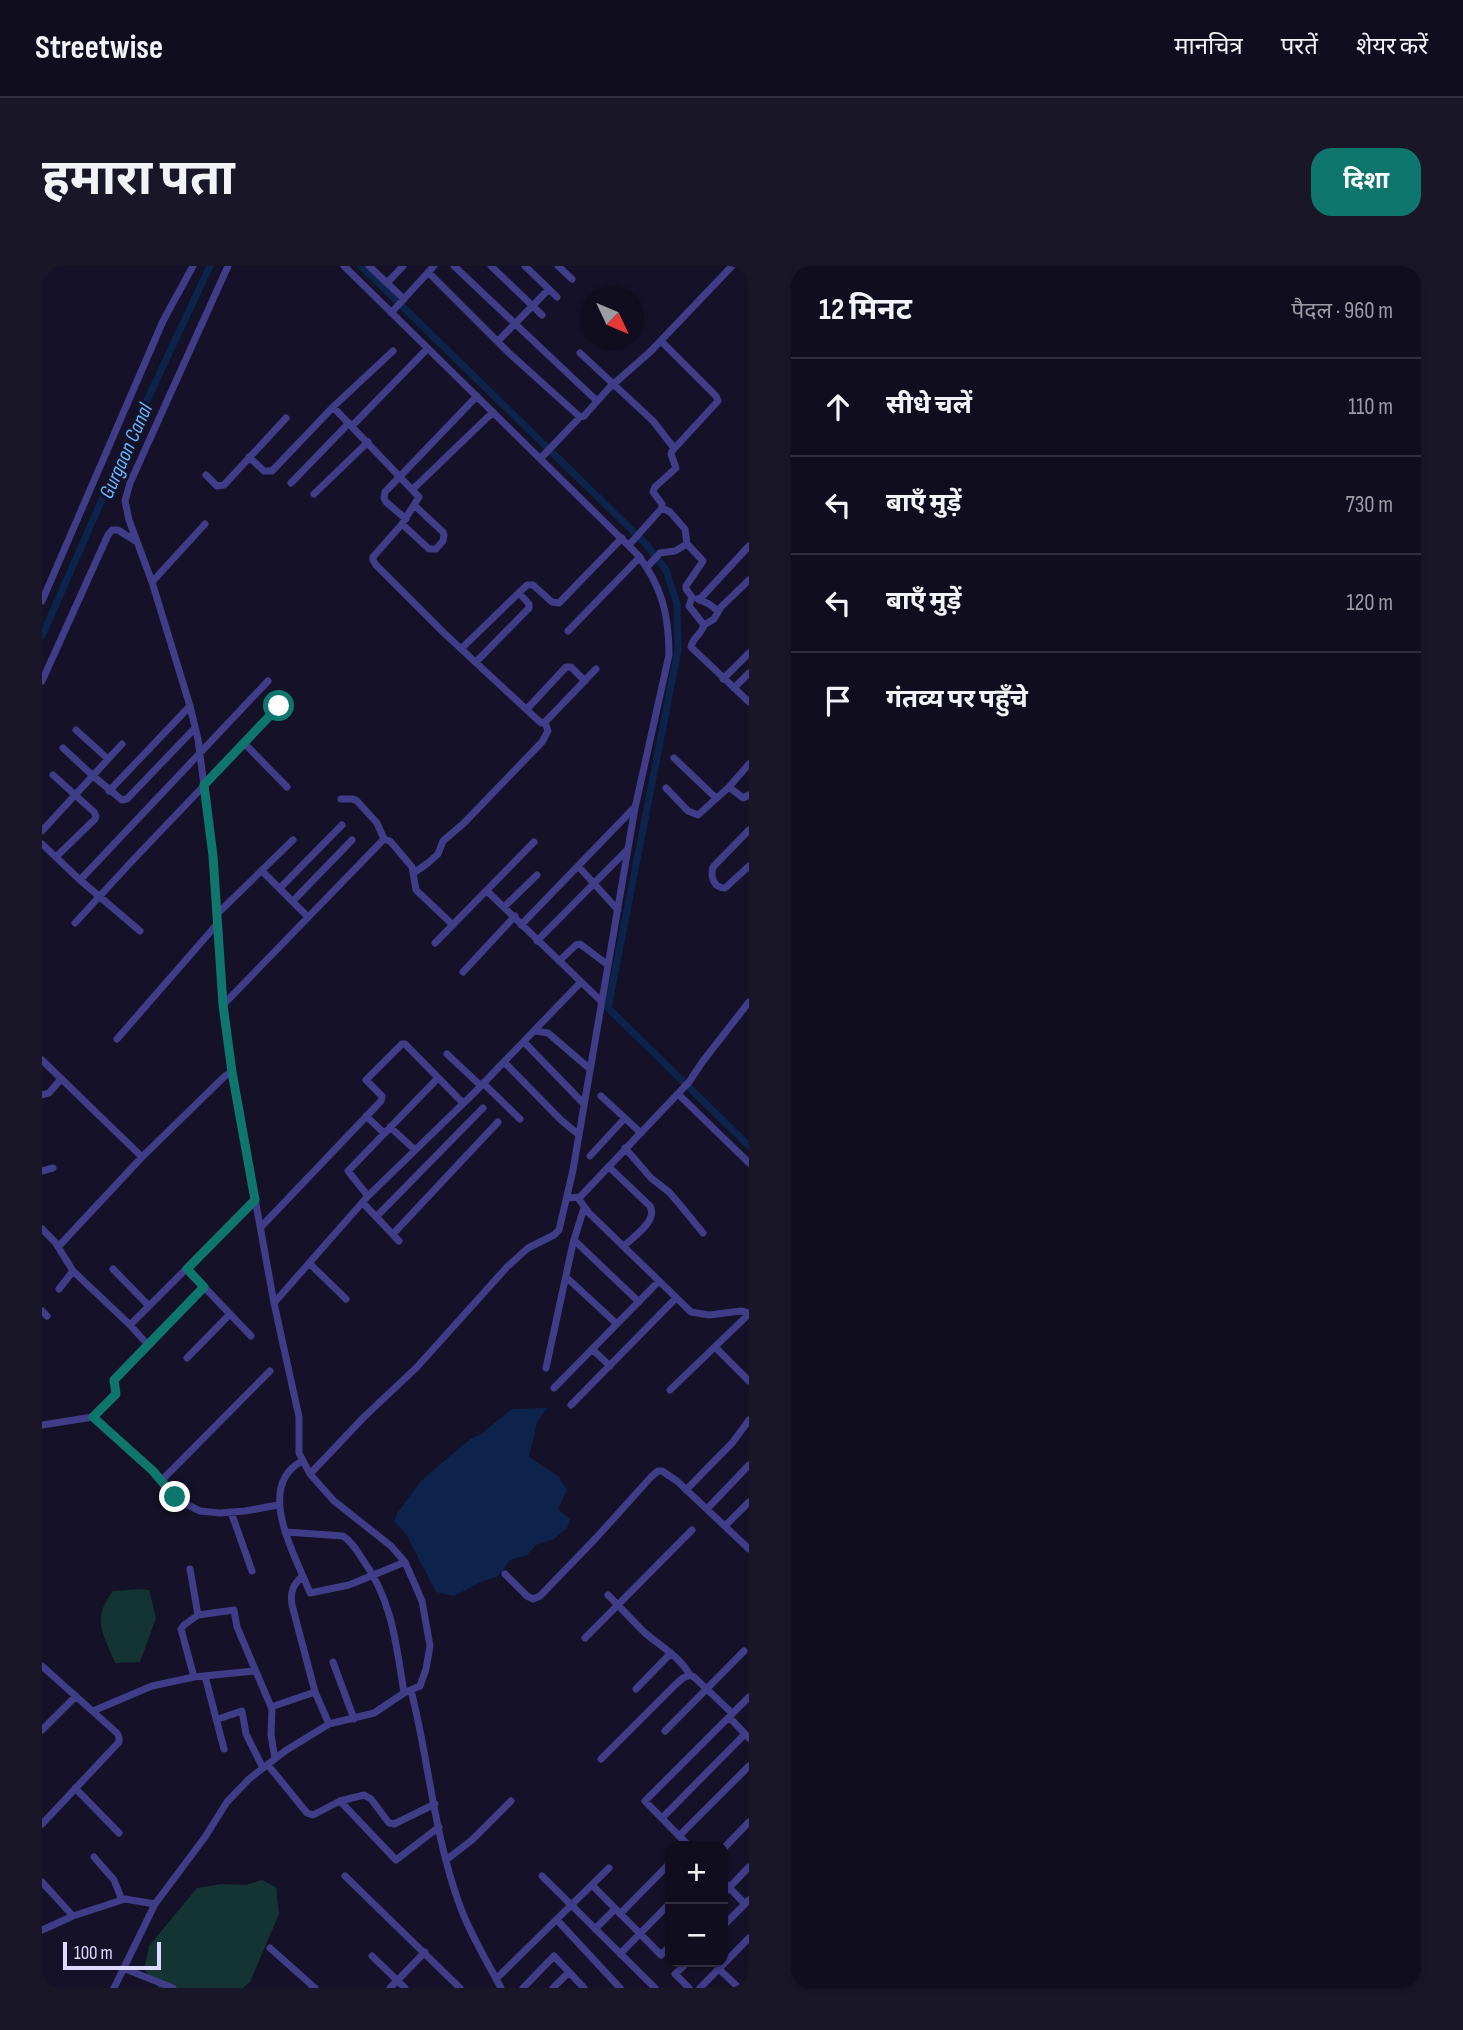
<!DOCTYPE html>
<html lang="hi">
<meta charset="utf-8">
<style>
:root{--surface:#100d1f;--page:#191628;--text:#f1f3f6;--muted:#9c9ca4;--line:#302d3d;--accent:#0f766e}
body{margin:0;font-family:"Sofia Sans Condensed","Noto Sans Devanagari",sans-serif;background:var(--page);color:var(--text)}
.controls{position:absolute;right:21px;bottom:21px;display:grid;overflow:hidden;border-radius:14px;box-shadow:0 2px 5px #0004}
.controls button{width:63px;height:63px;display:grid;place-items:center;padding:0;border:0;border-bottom:2px solid var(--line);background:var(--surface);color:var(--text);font:35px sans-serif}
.compass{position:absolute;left:539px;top:21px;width:63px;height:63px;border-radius:50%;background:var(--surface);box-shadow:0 2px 5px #0004;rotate:134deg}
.scale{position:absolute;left:21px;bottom:18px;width:98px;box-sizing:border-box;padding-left:7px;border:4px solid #ded9ff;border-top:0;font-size:19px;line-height:24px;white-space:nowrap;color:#ded9ff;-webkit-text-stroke:5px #151129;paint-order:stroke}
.stop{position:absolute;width:21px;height:21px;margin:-16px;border:5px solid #0f766e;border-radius:50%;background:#fff}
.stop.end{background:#0f766e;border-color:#fff;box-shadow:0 2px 7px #0008}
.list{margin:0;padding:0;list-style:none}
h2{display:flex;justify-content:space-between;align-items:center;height:91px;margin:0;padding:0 28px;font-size:30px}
h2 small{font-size:23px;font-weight:400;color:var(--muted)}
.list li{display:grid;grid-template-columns:46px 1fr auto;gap:21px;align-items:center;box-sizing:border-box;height:98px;padding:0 28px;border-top:2px solid var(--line)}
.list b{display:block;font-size:26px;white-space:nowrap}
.list em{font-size:23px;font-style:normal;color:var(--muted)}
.icon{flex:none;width:38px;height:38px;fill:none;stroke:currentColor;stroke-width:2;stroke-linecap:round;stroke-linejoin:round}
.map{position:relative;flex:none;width:707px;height:1722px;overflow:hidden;border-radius:21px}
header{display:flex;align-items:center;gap:42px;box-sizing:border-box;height:98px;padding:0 35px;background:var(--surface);border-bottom:2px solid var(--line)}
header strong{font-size:33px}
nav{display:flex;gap:38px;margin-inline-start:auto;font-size:24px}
.intro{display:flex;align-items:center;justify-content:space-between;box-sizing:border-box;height:168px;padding:0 42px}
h1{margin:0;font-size:49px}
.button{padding:18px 32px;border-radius:21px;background:var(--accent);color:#fff;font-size:24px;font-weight:700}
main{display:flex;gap:42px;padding:0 42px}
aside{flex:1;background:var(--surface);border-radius:21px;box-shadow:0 2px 5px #0004}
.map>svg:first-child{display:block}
.green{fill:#143333}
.water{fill:#0d234b}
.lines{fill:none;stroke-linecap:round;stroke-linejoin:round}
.canal{stroke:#0d234b;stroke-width:7}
.minor{stroke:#403c88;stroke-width:7}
.route{stroke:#0f766e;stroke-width:9}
.labels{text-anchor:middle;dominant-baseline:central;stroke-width:6;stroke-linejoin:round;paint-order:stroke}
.water-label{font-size:21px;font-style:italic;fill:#68b6fe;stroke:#151129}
</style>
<header>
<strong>Streetwise</strong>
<nav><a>मानचित्र</a><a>परतें</a><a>शेयर करें</a></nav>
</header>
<div class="intro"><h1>हमारा पता</h1><a class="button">दिशा</a></div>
<main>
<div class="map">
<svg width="707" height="1722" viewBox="0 0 707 1722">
<rect width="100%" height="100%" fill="#151129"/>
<path class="green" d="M 100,1323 L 107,1324 L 114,1352 L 98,1396 L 73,1397 C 61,1367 49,1354 71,1325 Z
M 220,1614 L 234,1621 L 237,1648 L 208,1716 L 201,1722 L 117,1722 L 102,1703 L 107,1680 L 155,1622 L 180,1618 L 204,1619 Z"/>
<path class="water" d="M 505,1142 L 495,1156 L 487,1191 L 517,1211 L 525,1224 L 516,1243 L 528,1253 L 525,1262 L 512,1273 L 494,1279 L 485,1289 L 468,1294 L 460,1306 L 454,1311 L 441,1315 L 412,1330 L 394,1326 L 364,1268 L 352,1255 L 356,1246 L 379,1215 L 428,1173 L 439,1168 L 470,1143 Z"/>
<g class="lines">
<path class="canal" d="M 319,0 L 604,278 L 624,304 L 635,338 L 636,384 L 566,742 L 707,880
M 0,370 L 84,179 L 168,0"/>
<path class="minor" d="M 327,0 L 362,33
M 412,0 L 555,135
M 449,0 L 500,49
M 483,0 L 515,31
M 516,0 L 530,13
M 386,6 L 466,86 L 538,151 L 542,150 L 567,122 L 608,86 L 690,0
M 345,17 L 361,0
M 349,47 L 392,0
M 456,75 L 507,23
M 538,87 L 611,155 L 632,182
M 291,141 L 377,231 L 360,258 L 331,291 L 331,294 L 334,299 L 402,367 L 499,457 L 504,455 L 554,403
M 310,160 L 385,83
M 207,191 L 222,205 L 230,205 L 291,141 L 351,85
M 499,192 L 538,151
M 164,209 L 175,220 L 182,219 L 244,152
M 249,217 L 307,157
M 371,223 L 451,146
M 272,228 L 326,176
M 620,242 L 628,246 L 643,263 L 645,278 L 661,295 L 644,320 L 644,323 L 650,331 L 647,340 L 662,359 C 660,368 650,372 649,381 L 707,436
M 364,253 L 344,236 L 342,232 L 343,226 L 435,130
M 360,258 L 387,283 L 394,283 L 401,275 L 402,269 L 401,266 L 373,240
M 587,279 L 620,242 L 620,238 L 611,226 L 613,221 L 634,202 L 629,188 L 630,185 L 676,135 L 674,130 L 619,75
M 605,301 L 618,287 L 633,285 L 645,278
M 110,316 L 163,258
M 656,333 L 667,338 L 676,345
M 657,334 L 707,280
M 0,335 L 121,55 L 151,0
M 662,359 L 672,353 L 679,341 L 707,314
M 526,365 L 598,291
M 420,382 L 485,319 L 491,319 L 510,336 L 517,337 L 580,272
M 434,396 L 487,342 L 487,338 L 477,327
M 681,413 L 707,387
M 0,415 L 66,269 L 70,264 L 76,264 L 95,276
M 692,422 L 707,407
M 485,443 L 524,401 L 529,401 L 543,415
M 34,464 L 66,493
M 203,478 L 245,521
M 21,482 L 50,509 L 80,534 L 85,533 L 153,462
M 632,492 L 674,532
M 707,498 L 687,521 L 701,532 L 707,529
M 11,509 L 52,546 L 54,550 L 53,553 L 14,591
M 624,522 L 646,545 L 656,549 L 687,521
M 67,525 L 148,440
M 299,533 L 311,533 L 315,535 L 335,557 L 342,573
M 707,564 L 671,601 C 668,611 672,622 683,622 L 707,600
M 0,565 L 80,478
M 0,578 L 38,614
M 536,600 L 576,644
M 220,605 L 266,651
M 373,606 L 386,597 L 396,588 L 401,575 L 422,557 L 500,476 L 506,465 L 503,456
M 238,622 L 300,559
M 445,625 L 559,735
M 251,635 L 310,574
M 462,641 L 495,609
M 175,648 L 251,574
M 33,657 L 91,594 L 237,441
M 479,659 L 592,542
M 98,665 L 38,614 L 226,415
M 495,675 L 585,584
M 393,677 L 492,576
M 517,695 L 534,679 L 538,678 L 566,699
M 421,706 L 473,650
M 181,739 L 342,573 L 348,575 L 370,601 L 374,624 L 411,659
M 493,765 L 506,767 L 548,803
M 75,773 L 176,657
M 482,776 L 542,838
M 405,788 L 439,820
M 0,794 L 100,891
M 462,796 L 519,854 L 537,869
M 441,817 L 478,853
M 636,828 L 707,897
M 0,829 L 7,827 L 19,813
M 559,830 L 599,867
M 324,850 L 342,867
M 348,861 L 373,884
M 583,882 L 609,912 L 627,926 L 639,940 L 661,967
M 548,890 L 583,852
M 567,901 L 608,940 C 616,955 592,970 582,980
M 0,905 L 11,902
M 326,930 L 306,905 L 396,812
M 525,932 L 538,931 L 647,816 L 661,795 L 707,736
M 536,932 L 547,947 L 649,1046 L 667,1049 L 699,1045 L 707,1047
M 321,937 L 357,975
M 335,950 L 441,842
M 219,961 L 339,835 L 340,830 L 324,814 L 360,778 L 363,778 L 421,837
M 0,963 L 13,976 L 31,1005 L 88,1059 L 106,1079
M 351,968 L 456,856
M 532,974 L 597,1036
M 16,981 L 100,891 L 183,810 L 190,806
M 267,997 L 304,1033
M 71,1003 L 107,1040
M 145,1003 L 209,1070
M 524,1011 L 575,1058
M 17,1023 L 31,1005
M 232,1037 L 326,930 L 432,827 L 539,716
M 0,1045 L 5,1050
M 88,1059 L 213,934
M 673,1081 L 707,1115
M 550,1083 L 568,1100
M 145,1092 L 188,1048
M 504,1102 L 531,977 L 542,942
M 512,1122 L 617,1015
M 628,1124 L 707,1048
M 529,1139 L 634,1032
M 51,1151 L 74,1128 L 72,1114 L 162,1021
M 0,1159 L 51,1151 L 111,1205 L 138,1235 L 158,1245 L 178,1247 L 203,1245 L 236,1239
M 260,1195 C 212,1221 254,1290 268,1327 L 307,1319 L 363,1296
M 268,1208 L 322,1151 L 375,1101 L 465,1001 L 486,982 L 512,969 L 517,964 L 531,904 L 593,542 L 627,389 C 627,349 620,320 595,288 L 302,0
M 120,1214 L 228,1105
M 644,1224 L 691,1176 L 707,1154
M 665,1243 L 707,1199
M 189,1246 L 210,1305
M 683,1260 L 707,1236
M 244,1266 L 301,1270 C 309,1275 314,1283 319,1291 C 350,1333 354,1376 362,1427
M 148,1303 L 156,1349 L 192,1344 L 195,1361 L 230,1443 L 229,1469 L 233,1493
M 463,1308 L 485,1330 L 491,1333 L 498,1330 L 554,1272 L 609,1211 L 616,1205 L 620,1205 L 635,1215 L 707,1283
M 261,1310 C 251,1318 248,1326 250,1339 L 273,1426 L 287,1458
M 566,1329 C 578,1341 590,1354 602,1366 C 618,1380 637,1390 648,1409
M 543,1372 L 650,1264
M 291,1396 L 312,1453
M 0,1400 L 75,1467 L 77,1471 L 77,1476 L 0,1558
M 163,1410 L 182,1483
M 152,1411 L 139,1363 L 142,1359 L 156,1349
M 594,1423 L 629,1387
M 369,1424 C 387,1495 392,1570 418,1640 C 428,1668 445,1695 459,1722
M 229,1441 L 273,1426
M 51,1445 L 110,1420 L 152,1411 L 212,1405
M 687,1451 L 707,1472
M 176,1453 L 200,1445 L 204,1468 L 221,1502
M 0,1464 L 34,1430
M 623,1465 L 702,1385
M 559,1493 L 633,1419 L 641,1412 L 648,1409 L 652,1411 L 690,1447
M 226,1499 L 265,1547 L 271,1549 L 298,1535 L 322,1529 L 329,1533 L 347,1557 L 352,1558 L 393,1538
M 33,1522 L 77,1567
M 298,1535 L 354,1594 L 397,1561
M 620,1552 L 703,1468
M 637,1570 L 707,1500
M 647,1580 L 603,1535 L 707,1431
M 681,1583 L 707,1556
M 52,1591 L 72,1614 L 80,1634
M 404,1594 L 430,1574 L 469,1535
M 303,1610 L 418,1722
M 500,1610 L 613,1722
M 681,1615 L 703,1638
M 0,1616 L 31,1650
M 550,1619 L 619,1689 L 628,1680
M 681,1628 L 707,1601
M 578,1648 L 628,1597
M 515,1654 L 578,1722
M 681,1660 L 707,1634
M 553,1663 L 573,1643
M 0,1664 L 31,1650 L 83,1633 L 113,1638
M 228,1682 L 273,1722
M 578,1688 L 628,1637
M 330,1690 L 363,1722
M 646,1696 L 633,1708 L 647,1722
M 81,1702 L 131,1722
M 677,1703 L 697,1722
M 454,1713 L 567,1602
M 72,1722 L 113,1638 L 163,1571 L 185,1536 L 207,1513 L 243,1485 L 287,1458 L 332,1447 L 362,1427 L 378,1420 L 384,1403 L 388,1380 L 380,1335 L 363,1296 L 349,1280 L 292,1235 L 268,1208 L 257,1187 L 257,1151 L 232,1037 L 190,806 L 181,739 L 171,590 L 156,473 L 148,440 L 110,316 L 87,254 L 83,235 L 88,217 L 186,0
M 348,1722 L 383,1686
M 481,1722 L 512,1690 L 542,1722
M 511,1722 L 527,1706
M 658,1722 L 707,1672"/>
</g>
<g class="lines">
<path class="route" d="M 133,1231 L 111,1205 L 51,1151 L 74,1128 L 72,1114 L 162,1021 L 145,1003 L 213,934 L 190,806 L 181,739 L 171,590 L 162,519 L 237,440"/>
</g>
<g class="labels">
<g class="water-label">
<text transform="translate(84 185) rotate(-66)">Gurgaon Canal</text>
</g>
</g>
</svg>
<div class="controls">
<button>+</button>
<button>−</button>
</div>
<svg class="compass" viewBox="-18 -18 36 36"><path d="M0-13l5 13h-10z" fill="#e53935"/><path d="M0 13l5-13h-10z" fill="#9c9ca4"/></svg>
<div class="scale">100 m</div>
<div class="stop" style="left:237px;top:440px"></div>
<div class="stop end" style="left:133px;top:1231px"></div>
</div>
<aside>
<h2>12 मिनट<small>पैदल · 960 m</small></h2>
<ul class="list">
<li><svg class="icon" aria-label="ahead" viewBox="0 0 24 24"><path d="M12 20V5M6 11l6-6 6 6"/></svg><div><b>सीधे चलें</b></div><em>110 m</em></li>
<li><svg class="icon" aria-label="left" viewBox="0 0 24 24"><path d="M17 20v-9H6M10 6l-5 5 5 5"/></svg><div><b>बाएँ मुड़ें</b></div><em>730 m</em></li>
<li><svg class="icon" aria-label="left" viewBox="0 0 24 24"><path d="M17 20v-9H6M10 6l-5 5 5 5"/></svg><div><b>बाएँ मुड़ें</b></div><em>120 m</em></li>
<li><svg class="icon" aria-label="arrive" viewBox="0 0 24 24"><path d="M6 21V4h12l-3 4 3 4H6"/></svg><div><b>गंतव्य पर पहुँचे</b></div></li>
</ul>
</aside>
</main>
